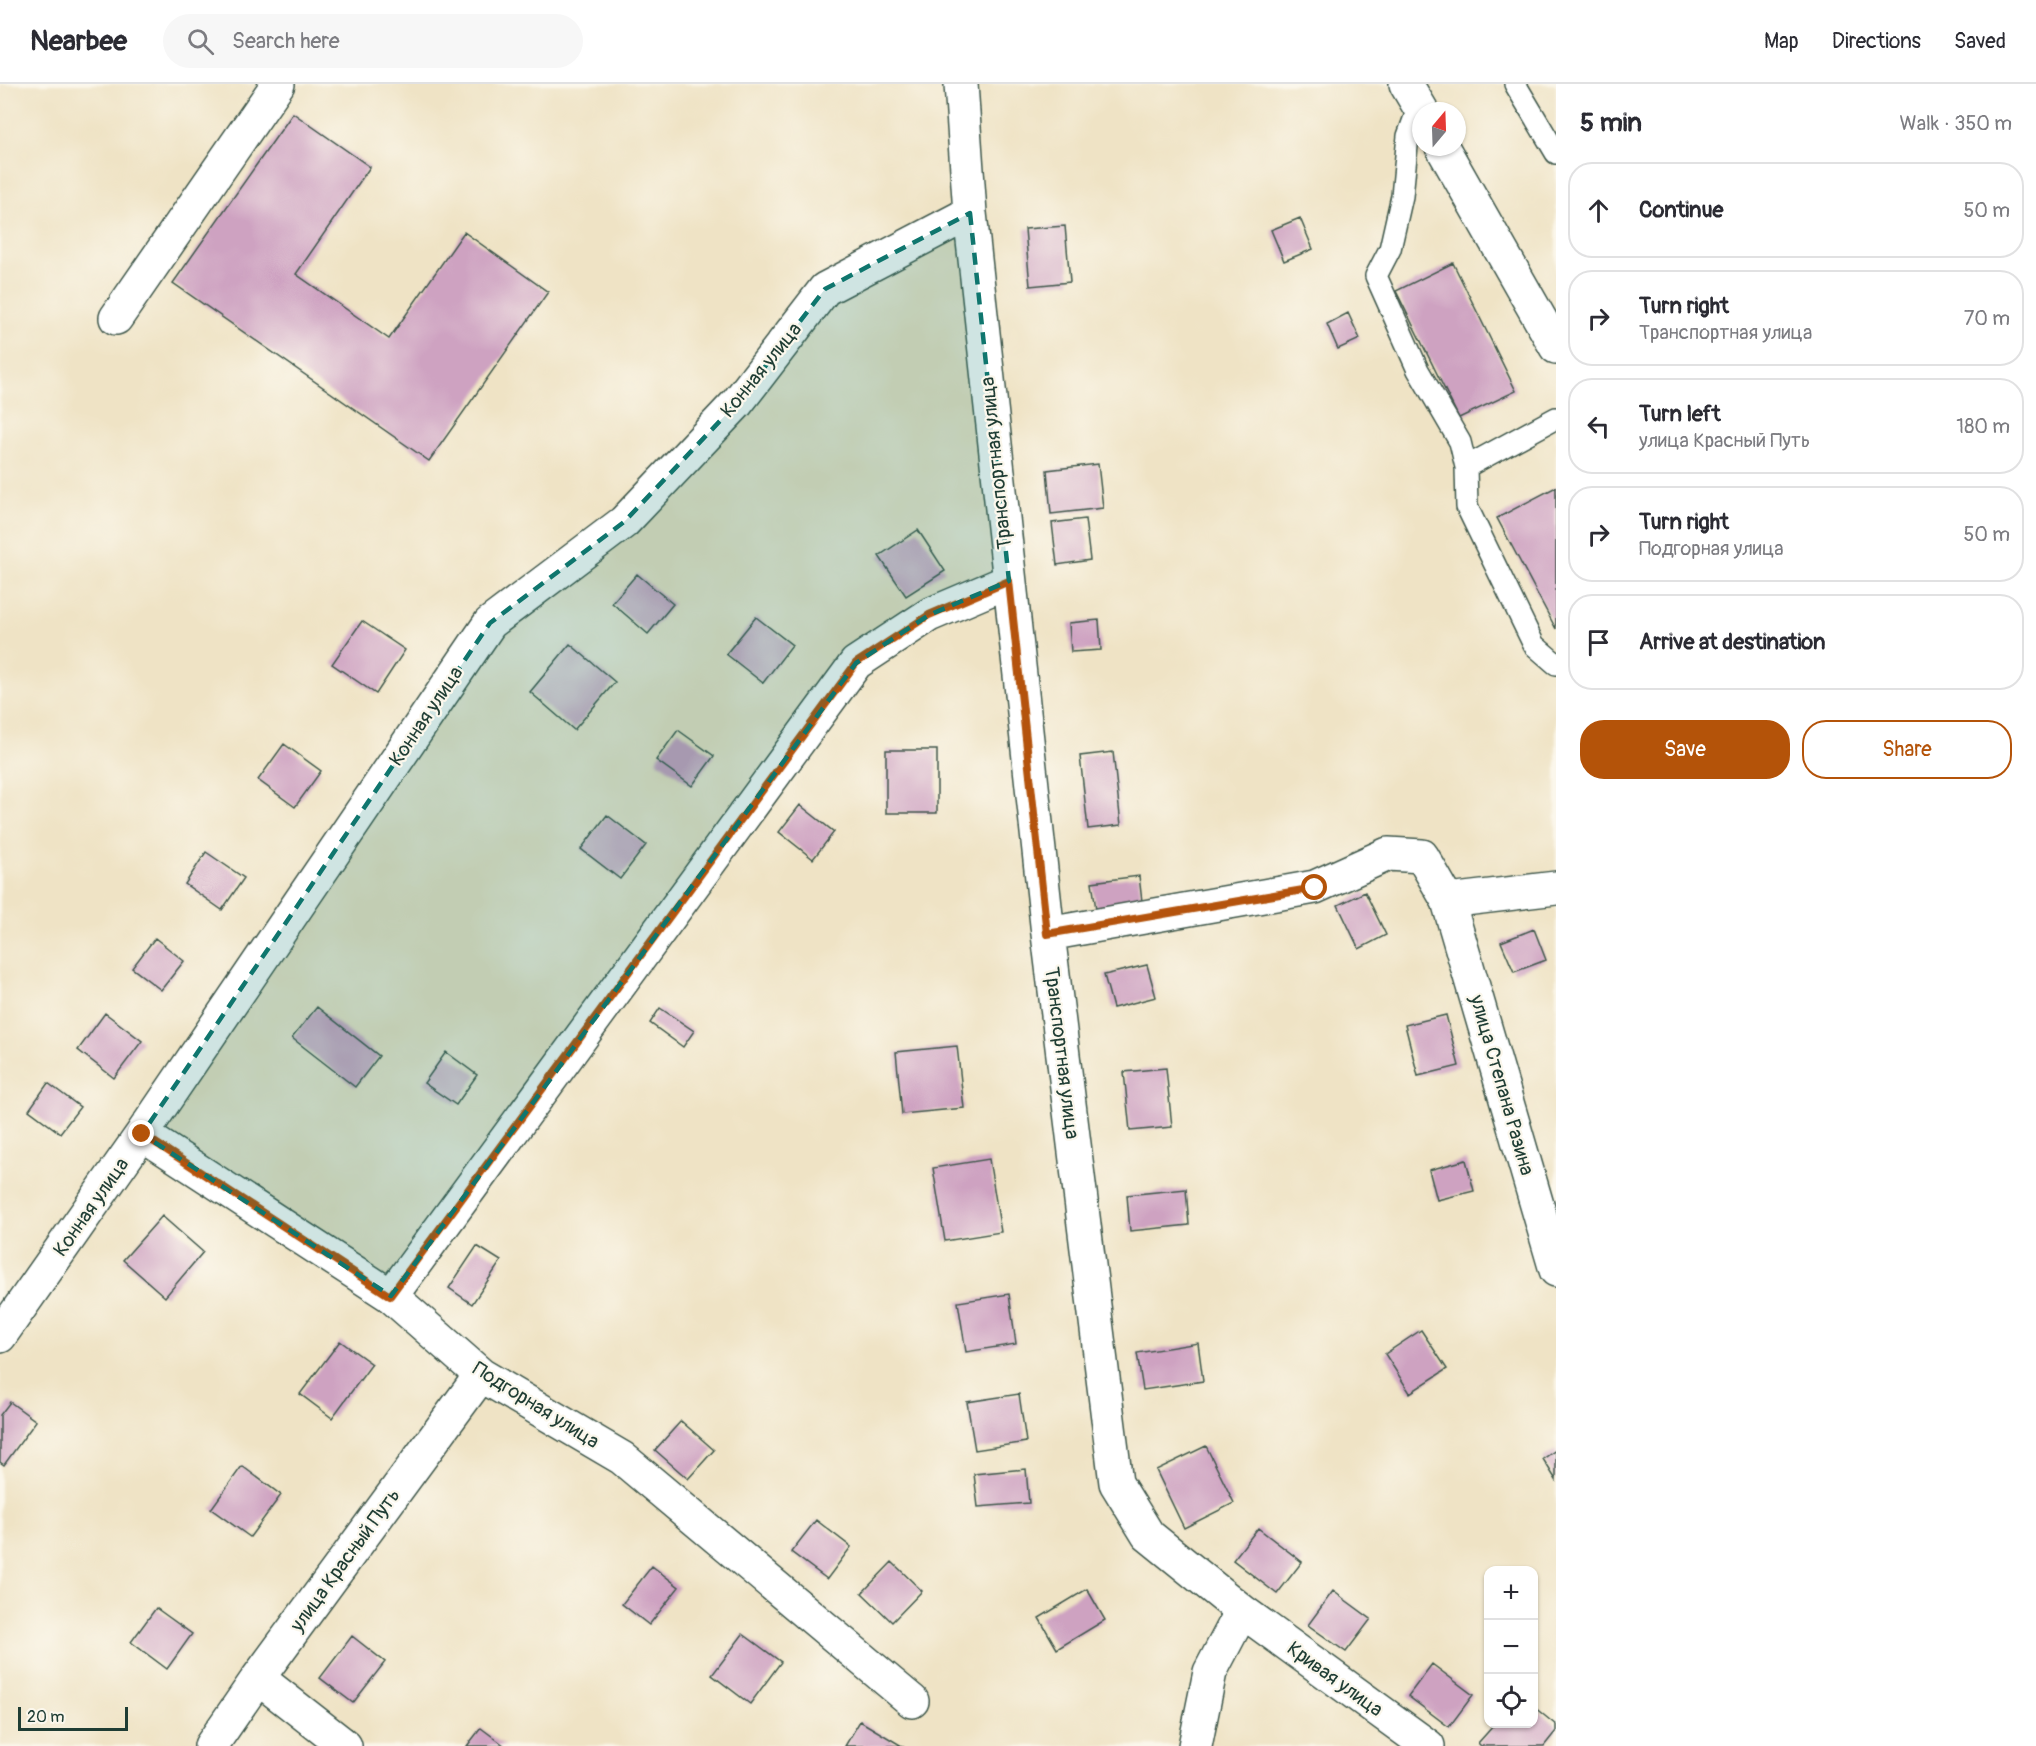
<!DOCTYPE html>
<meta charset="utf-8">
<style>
:root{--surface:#fff;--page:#f7f7f7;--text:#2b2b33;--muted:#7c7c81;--line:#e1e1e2;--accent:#b45309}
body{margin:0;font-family:Pangolin,sans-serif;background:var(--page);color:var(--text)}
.controls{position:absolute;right:18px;bottom:18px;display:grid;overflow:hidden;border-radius:12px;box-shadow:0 2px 4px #0004}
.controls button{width:54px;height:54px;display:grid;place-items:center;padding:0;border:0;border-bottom:2px solid var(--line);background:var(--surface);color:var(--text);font:30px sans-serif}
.compass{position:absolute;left:1412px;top:18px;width:54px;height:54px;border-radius:50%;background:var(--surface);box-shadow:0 2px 4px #0004;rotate:19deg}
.scale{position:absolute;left:18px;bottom:15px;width:110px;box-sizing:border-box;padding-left:6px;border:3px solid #1f3d34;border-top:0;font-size:16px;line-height:21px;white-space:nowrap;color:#1f3d34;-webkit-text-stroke:4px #fbf7ec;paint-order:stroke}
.stop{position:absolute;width:18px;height:18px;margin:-14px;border:4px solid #b45309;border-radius:50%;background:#fff}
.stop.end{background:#b45309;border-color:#fff;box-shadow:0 2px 6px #0008}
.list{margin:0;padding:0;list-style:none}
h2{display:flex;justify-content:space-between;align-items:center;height:78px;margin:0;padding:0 24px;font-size:26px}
h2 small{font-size:20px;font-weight:400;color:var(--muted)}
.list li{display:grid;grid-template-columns:39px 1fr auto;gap:18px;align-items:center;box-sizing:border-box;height:96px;margin:0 12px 12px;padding:0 12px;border:2px solid var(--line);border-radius:24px}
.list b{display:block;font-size:22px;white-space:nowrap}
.list p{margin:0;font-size:20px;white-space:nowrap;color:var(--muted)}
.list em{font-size:20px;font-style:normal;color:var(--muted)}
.actions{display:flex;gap:12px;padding:18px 24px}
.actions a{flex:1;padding:14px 0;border:2px solid var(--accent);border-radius:24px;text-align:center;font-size:21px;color:var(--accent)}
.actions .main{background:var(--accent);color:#fff}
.icon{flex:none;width:33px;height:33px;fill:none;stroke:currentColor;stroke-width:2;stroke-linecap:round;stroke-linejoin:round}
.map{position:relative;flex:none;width:1556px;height:1662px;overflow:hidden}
header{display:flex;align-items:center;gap:36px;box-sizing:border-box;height:84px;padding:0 30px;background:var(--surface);border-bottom:2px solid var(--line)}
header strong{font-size:28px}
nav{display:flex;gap:33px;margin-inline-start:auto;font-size:21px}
.search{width:420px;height:54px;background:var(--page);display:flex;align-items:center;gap:15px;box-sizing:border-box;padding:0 21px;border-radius:33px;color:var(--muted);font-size:22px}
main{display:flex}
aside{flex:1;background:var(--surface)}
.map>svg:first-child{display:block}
.building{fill:#cea2c1}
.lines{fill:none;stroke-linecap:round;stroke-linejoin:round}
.service-casing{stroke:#3e564a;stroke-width:24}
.minor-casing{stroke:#3e564a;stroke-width:36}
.tertiary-casing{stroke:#3e564a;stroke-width:36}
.service{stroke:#fff;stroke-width:21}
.minor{stroke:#fff;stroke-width:33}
.tertiary{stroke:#fff;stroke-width:33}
.route{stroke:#b45309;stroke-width:8}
.marked{fill:#0f766e;fill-opacity:0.2;stroke:#0f766e;stroke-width:4.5;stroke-dasharray:12 8;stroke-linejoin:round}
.labels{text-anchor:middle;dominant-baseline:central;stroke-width:4.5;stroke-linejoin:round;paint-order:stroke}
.street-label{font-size:20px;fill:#1f3d34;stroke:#fbf7ec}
</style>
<header>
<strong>Nearbee</strong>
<div class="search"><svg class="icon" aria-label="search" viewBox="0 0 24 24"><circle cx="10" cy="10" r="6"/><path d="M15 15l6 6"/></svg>Search here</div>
<nav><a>Map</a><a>Directions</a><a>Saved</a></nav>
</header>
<main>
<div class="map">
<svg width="1556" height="1662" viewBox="0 0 1556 1662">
<rect width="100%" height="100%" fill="#fbf7ec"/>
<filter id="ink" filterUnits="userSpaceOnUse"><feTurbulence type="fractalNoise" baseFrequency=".0167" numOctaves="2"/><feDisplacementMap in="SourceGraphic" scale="12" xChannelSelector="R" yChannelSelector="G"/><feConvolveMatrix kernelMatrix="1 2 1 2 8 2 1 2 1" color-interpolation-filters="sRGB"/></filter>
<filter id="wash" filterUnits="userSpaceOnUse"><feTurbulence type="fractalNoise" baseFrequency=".008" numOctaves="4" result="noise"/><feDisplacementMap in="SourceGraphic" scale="24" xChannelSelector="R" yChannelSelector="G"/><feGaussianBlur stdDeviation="1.35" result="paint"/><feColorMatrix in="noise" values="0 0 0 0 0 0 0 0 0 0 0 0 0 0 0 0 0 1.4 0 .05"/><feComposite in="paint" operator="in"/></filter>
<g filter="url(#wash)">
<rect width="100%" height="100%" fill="#efe3c5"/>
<g id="blocks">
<path class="building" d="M 293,29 L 370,83 L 296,190 L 389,255 L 464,148 L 548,208 L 429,377 L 173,199 Z
M 1300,134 L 1313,165 L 1284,177 L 1271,146 Z
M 1065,142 L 1070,198 L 1030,202 L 1025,145 Z
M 1453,179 L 1516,307 L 1459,334 L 1396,207 Z
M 1348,229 L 1360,255 L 1338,265 L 1327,240 Z
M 1098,380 L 1103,424 L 1051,430 L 1047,386 Z
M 1556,403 L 1556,545 L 1497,434 Z
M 1085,435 L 1090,476 L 1057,481 L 1052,439 Z
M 918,446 L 945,487 L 906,512 L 879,472 Z
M 637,490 L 673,520 L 648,550 L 612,519 Z
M 756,533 L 792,561 L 763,599 L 726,570 Z
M 1099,536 L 1101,566 L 1071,568 L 1069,539 Z
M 362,537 L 405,566 L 376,610 L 332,580 Z
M 570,560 L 615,598 L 574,646 L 530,608 Z
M 678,646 L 714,672 L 692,702 L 656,676 Z
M 284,660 L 321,687 L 295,723 L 258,696 Z
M 886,666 L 937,666 L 937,729 L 886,729 Z
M 1113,668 L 1121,741 L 1088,745 L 1080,672 Z
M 800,721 L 834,748 L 813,775 L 779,748 Z
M 607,731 L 646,761 L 620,795 L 581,765 Z
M 206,768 L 244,794 L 222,826 L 185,800 Z
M 1139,792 L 1143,826 L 1097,832 L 1092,798 Z
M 1365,808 L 1386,851 L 1359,865 L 1338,821 Z
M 1534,845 L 1546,876 L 1514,888 L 1501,858 Z
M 155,854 L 184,877 L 161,906 L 132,884 Z
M 1147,881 L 1156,913 L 1113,924 L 1104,891 Z
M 317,923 L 379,972 L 355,1003 L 292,954 Z
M 660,924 L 694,947 L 683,963 L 650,939 Z
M 105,929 L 142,957 L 114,994 L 78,966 Z
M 1446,931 L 1459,982 L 1418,992 L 1405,941 Z
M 957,962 L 964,1024 L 902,1030 L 896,968 Z
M 446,968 L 477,991 L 456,1021 L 424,999 Z
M 1166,984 L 1172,1043 L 1130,1047 L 1124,988 Z
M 48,999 L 80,1023 L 60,1049 L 29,1026 Z
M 989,1075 L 1001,1148 L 945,1157 L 933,1084 Z
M 1466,1076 L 1474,1107 L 1437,1116 L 1429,1086 Z
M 1186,1105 L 1189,1141 L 1130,1147 L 1127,1111 Z
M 162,1132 L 203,1168 L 165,1213 L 123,1176 Z
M 477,1162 L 501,1177 L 472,1220 L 449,1204 Z
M 1009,1210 L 1016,1260 L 966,1268 L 958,1218 Z
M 1421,1246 L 1447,1285 L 1410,1309 L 1385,1270 Z
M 340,1257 L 372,1280 L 332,1334 L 300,1310 Z
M 1198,1259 L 1203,1297 L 1143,1306 L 1137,1269 Z
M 1019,1310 L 1026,1358 L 975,1366 L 967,1318 Z
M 10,1318 L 36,1337 L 4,1381 L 0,1378 L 0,1331 Z
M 681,1337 L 714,1366 L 688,1395 L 655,1366 Z
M 1206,1362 L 1234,1419 L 1184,1444 L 1156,1386 Z
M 1556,1366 L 1556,1396 L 1543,1375 Z
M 242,1382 L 281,1411 L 250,1453 L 211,1425 Z
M 1026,1385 L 1029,1419 L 978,1423 L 974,1390 Z
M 816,1436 L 851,1463 L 827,1495 L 791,1468 Z
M 1258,1444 L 1302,1478 L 1277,1510 L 1233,1476 Z
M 892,1478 L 922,1507 L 892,1538 L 862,1509 Z
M 652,1482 L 679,1503 L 649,1541 L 622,1520 Z
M 1087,1505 L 1105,1536 L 1057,1565 L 1039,1534 Z
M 1333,1507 L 1371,1535 L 1346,1568 L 1308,1541 Z
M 156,1524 L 192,1550 L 167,1585 L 131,1558 Z
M 743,1550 L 781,1578 L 750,1620 L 712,1591 Z
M 352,1552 L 385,1578 L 353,1619 L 320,1594 Z
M 1432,1580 L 1473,1611 L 1449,1643 L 1408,1612 Z
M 1534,1623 L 1556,1641 L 1556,1647 L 1544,1662 L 1481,1662 L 1478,1659 L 1495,1640 L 1534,1640 Z
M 860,1637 L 902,1662 L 845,1662 Z
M 481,1644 L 505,1662 L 467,1662 Z"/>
</g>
</g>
<g filter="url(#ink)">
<use href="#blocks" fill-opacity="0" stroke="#3e564a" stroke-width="1.5"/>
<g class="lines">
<g class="service-casing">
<path id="service" d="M 1515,0 L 1556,69
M 1419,22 L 1408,52 L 1402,112 L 1390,165 L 1376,192 L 1418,286 L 1460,358 L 1466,383 L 1467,423 L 1534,561 L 1556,580
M 1466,383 L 1556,334"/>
</g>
<g class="minor-casing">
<path id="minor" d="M 961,0 L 970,129 L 1048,850 L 1116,1399 L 1148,1451 L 1242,1527 L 1210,1588 L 1195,1662
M 116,234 L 278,0
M 1448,817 L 1556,1186
M 1048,850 L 1315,803 L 1388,770 L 1422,772 L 1448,817 L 1556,804
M 142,1050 L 391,1212 L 481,1291 L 622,1374 L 912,1617
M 391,1212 L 856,579 L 929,531 L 1009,497
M 0,1252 L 142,1050 L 490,539 L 624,438 L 737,319 L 825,205 L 970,129
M 1242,1527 L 1428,1662
M 258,1594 L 345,1662
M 211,1662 L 258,1594 L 481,1291"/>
</g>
<g class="tertiary-casing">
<path id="tertiary" d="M 1406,0 L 1422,27
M 1442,63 L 1556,263"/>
</g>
<use href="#service" class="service"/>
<use href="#minor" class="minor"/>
<use href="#tertiary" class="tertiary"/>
</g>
</g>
<g class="lines" filter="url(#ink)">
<path class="route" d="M 142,1050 L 390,1212 L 856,579 L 929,531 L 1009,497 L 1047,850 L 1315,804"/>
</g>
<path class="marked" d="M 970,129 L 1009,497 L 929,531 L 856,579 L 391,1212 L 142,1050 L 490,539 L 624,438 L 737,319 L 825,205 Z"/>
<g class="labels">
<g class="street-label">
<text transform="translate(761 286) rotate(-51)">Конная улица</text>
<text transform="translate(996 379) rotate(-96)">Транспортная улица</text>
<text transform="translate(426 632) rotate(-56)">Конная улица</text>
<text transform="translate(1062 969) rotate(83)">Транспортная улица</text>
<text transform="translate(1502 1001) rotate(74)">улица Степана Разина</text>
<text transform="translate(91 1123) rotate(-55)">Конная улица</text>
<text transform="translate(536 1321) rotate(32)">Подгорная улица</text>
<text transform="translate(345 1476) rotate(-54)">улица Красный Путь</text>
<text transform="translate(1335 1595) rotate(36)">Кривая улица</text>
</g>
</g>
</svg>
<div class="controls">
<button>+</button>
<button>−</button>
<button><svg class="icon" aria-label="locate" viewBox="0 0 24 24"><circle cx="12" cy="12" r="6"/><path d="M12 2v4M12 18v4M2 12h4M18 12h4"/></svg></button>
</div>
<svg class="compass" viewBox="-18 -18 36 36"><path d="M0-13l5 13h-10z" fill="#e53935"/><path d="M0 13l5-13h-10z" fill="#7c7c81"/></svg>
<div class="scale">20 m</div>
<div class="stop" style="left:1315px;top:804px"></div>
<div class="stop end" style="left:142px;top:1050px"></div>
</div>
<aside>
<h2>5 min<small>Walk · 350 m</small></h2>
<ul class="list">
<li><svg class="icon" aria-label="ahead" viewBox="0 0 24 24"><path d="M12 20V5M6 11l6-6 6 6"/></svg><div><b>Continue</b></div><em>50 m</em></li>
<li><svg class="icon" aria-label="right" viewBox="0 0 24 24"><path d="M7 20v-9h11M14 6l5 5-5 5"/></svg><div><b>Turn right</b><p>Транспортная улица</p></div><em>70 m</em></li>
<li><svg class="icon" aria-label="left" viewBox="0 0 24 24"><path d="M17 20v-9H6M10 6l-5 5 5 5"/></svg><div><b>Turn left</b><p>улица Красный Путь</p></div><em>180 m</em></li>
<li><svg class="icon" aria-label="right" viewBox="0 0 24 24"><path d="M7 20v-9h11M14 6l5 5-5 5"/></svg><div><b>Turn right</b><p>Подгорная улица</p></div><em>50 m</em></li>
<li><svg class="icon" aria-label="arrive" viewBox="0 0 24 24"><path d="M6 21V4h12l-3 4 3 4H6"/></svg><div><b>Arrive at destination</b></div></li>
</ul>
<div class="actions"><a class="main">Save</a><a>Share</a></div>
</aside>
</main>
